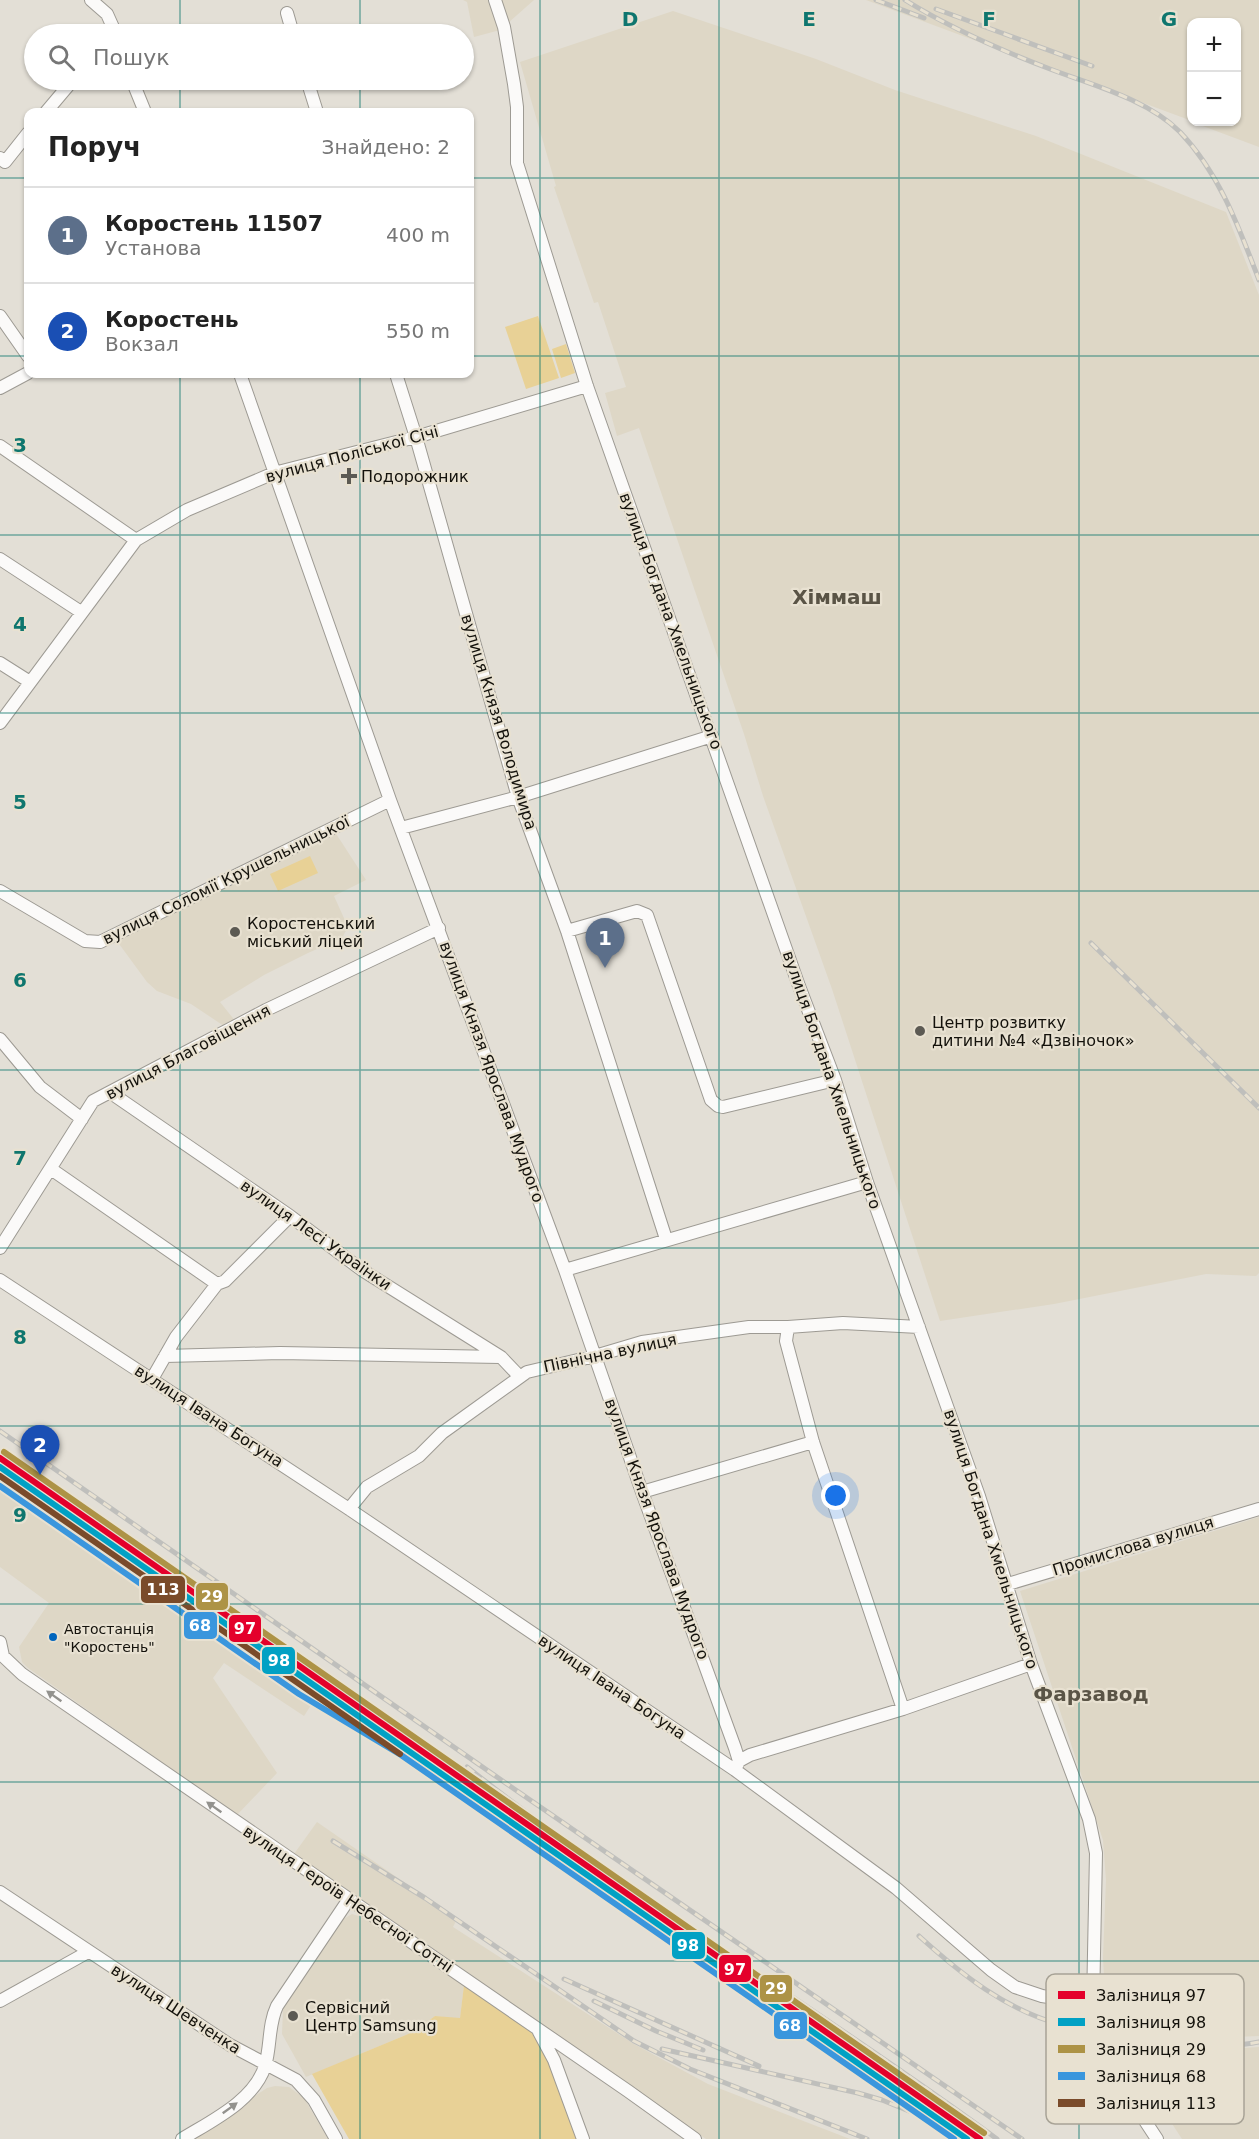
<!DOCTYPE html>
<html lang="uk">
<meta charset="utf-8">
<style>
:root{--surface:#fff;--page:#f2f2f2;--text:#222;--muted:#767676;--line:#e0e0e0;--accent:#2563eb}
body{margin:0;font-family:"DejaVu Sans",sans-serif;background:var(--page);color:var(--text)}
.controls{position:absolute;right:18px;top:18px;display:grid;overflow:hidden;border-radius:12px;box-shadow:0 2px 4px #0004}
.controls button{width:54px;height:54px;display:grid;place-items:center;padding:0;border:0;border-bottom:2px solid var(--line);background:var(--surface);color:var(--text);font:30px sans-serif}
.you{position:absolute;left:836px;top:1496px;width:21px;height:21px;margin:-15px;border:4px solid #fff;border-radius:50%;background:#1a73e8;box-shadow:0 0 0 9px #1a73e833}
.badge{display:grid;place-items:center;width:39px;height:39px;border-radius:50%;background:var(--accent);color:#fff;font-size:20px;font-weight:700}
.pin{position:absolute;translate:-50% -50px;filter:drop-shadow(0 2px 3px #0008)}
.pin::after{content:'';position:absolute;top:32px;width:21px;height:18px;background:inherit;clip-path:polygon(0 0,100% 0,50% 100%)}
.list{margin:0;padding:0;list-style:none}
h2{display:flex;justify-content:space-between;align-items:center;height:78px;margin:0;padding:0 24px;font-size:26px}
h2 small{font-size:20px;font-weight:400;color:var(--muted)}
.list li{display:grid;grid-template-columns:39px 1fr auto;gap:18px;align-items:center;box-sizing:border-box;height:96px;padding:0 24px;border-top:2px solid var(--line)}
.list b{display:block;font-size:22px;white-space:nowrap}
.list p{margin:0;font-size:20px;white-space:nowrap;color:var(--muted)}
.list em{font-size:20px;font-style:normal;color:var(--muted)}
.icon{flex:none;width:33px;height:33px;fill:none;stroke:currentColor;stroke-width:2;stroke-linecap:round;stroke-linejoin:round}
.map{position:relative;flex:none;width:1259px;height:2139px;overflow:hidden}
.search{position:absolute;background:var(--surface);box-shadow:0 2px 4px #0004;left:24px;top:24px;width:450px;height:66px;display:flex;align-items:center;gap:15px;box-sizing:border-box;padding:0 21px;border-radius:33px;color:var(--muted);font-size:22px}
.panel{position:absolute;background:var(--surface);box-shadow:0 2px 4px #0004;left:24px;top:108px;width:450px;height:270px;border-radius:12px}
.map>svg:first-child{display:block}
.built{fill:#ded7c6}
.green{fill:#e8d196}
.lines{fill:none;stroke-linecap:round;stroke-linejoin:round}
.minor-casing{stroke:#9d9a93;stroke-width:14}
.minor{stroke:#fbfaf9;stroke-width:12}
.rail-casing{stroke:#bfbfbc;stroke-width:5}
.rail{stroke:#e8e1d1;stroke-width:3;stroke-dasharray:9;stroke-linecap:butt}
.rail-1-casing{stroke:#e8e1d1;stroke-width:10}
.rail-2-casing{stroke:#e8e1d1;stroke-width:10}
.rail-3-casing{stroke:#e8e1d1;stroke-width:10}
.rail-4-casing{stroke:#e8e1d1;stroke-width:10}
.rail-5-casing{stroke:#e8e1d1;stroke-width:10}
.rail-1{stroke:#e4002b;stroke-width:6}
.rail-2{stroke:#01a1c4;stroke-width:6}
.rail-3{stroke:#ad9346;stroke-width:6}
.rail-4{stroke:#3a96dd;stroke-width:6}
.rail-5{stroke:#7a4b2a;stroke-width:6}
.oneway{fill:#93928e}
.grid{fill:none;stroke:#0f766e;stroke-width:1.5;stroke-opacity:0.55}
.poi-dot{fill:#5c5a53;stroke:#e8e1d1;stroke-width:2}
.bus-dot{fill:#0065bd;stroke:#e8e1d1;stroke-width:2}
.labels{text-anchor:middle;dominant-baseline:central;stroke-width:4.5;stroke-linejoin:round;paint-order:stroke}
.bus-label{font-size:14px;fill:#14120c;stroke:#e8e1d1;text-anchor:start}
.street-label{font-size:16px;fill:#14120c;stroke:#e8e1d1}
.poi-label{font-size:16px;fill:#14120c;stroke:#e8e1d1;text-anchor:start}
.quarter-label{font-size:20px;font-weight:bold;fill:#5a5446;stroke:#e8e1d1}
.key{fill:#e8e1d1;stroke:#a8a396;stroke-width:1.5}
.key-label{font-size:16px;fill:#14120c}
.grid-label{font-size:20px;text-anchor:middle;font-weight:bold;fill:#0f766e;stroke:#e8e1d1;stroke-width:4.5;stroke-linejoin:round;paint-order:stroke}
.line-badge{stroke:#e8e1d1;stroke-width:2}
.badge-label{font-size:16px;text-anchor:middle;font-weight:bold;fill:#fff}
</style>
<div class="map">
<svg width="1259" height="2139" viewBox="0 0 1259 2139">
<rect width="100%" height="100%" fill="#e3dfd6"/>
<path class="built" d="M 463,0 L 534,0 L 500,30 L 474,37 L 467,2 Z
M 866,0 L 1259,0 L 1259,147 L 1192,122 L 1236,122 L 1236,22 L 1192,22 L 1192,121 Z
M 673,11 L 816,59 L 895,90 L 1036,136 L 1226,212 L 1259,295 L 1259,1273 L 1256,1276 L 1206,1274 L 1054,1304 L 940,1321 L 832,989 L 763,796 L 744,734 L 639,428 L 617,436 L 605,393 L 626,387 L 598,302 L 594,303 L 554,187 L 556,186 L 520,62 Z
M 333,829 L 366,880 L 334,896 L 348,927 L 342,938 L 308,953 L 264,975 L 220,1002 L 236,1022 L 227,1028 L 191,1004 L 157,991 L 147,982 L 114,937 Z
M 0,1470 L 154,1577 L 147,1587 L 315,1699 L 304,1716 L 224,1663 L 213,1678 L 277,1773 L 237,1815 L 28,1668 L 22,1662 L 19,1647 L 49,1603 L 0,1567 Z
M 1259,1517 L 1259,2036 L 1233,2037 L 1110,2022 L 1105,1993 L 1103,1958 L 1106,1880 L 1103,1840 L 1020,1591 Z
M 317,1822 L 457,1919 L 453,1927 L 634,2044 L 708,2084 L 850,2139 L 706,2139 L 294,1854 Z
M 352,1914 L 365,1918 L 464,1985 L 460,2019 L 435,2016 L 413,2032 L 306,2077 L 282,2034 L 283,2009 L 285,2000 L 340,1921 Z
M 1119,2038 L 1229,2049 L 1259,2047 L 1259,2139 L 1182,2139 L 1122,2047 Z
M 275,2086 L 289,2087 L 304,2098 L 328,2139 L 190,2139 L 267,2088 Z"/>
<path class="green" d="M 538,316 L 559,378 L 526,389 L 505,327 Z
M 566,344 L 575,373 L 561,378 L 552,349 Z
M 310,856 L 318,873 L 278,891 L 270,874 Z
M 464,1985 C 486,2001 512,2015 532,2033 C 552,2054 567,2111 577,2139 L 349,2139 L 312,2074 L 413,2032 L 435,2016 L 460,2018 Z"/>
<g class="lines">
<g class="minor-casing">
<path id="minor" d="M 91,0 L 107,14 L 116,34
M 495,0 L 504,27 L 514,84 L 517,107 L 517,163 L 587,386 L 799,986 L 835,1080 L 867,1182 L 979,1496 L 1031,1664 L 1089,1819 L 1096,1853 L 1093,2004 L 1097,2041 L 1111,2069 L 1157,2139
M 287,13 L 293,34
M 132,80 L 145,112
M 307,80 L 317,112
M 46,112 L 73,80
M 0,158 L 5,162 L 28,133
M 0,316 L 28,356
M 240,374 L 390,800 L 565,1270 L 642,1492 L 735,1748 L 739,1761 L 735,1770
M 396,374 L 416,437 L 518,797 L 567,931 L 666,1239
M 0,388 L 28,373
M 0,446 L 136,540
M 0,559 L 81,612
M 0,663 L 30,682
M 0,723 L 136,540 L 187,510 L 274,473 L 416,437 L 587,386
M 401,828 L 518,797 L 712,736
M 0,891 L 85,941 L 100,942 L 390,800
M 567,931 L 637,911 L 647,915 L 711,1100 L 718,1106 L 723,1107 L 835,1080
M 0,1039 L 40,1087 L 82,1119
M 111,1093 L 290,1216 L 362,1270 L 501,1357 L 520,1377
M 51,1169 L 217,1284
M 0,1248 L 93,1101 L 266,1010 L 439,928
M 565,1270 L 867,1182
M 0,1280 L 349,1509 L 735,1770 L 896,1888 L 991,1970 L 1015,1987 L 1042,1996 L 1093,2004
M 788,1327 L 786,1341 L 813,1442 L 903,1709
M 165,1356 L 280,1353 L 500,1357
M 152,1379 L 176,1337 L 217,1284 L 225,1281 L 290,1216
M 642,1492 L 813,1442
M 349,1509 L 367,1487 L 419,1456 L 442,1433 L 527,1372 L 595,1356 L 642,1342 L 749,1327 L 788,1327 L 843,1323 L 919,1327
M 1008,1584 L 1259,1509
M 0,1642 L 3,1656
M 3,1656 L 22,1674 L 628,2091 L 695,2139
M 739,1761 L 750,1755 L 903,1709 L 1031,1664
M 0,1892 L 230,2045 L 296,2080 L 314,2100 L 336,2139
M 0,2001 L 88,1952
M 539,2032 L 554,2060 L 583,2139
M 182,2139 C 211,2121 254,2101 265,2066 C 271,2046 268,2025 277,2006 L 349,1899"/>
</g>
<use href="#minor" class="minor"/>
<g class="rail-casing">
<path id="rail" d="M 876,0 L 924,18
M 905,0 C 950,28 1000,50 1050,69 C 1092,85 1147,99 1180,132 C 1220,174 1239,228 1259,280
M 936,9 L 1092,66
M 1091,943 L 1259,1108
M 0,1431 L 507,1784 L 1022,2139
M 334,1698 C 544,1847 757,1992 969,2139
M 467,1767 C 637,1901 823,2011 997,2139
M 333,1841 L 425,1898 L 634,2041 L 690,2069 L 867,2139
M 919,1936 C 962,1975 1006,2010 1062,2025 C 1093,2033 1127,2034 1158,2038 C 1191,2042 1226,2049 1259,2042
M 564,1979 L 759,2066
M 594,2001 L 656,2031 L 703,2050
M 662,2049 L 858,2093 L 882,2100 L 931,2120"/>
</g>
<use href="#rail" class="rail"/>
<g class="rail-1-casing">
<path id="rail-1" d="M 0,1458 L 980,2139"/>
</g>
<g class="rail-2-casing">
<path id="rail-2" d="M 0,1467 L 967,2139"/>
</g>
<g class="rail-3-casing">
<path id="rail-3" d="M 4,1452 L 984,2133"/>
</g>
<g class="rail-4-casing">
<path id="rail-4" d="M 0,1486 L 299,1694 L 401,1755 L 954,2139"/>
</g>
<g class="rail-5-casing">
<path id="rail-5" d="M 0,1476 L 400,1754"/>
</g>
<use href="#rail-1" class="rail-1"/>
<use href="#rail-2" class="rail-2"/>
<use href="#rail-3" class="rail-3"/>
<use href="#rail-4" class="rail-4"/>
<use href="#rail-5" class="rail-5"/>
</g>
<defs><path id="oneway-solid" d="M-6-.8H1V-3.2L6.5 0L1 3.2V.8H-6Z" transform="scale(1.5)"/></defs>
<g class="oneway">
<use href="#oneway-solid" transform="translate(54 1696) rotate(-145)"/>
<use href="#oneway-solid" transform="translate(214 1807) rotate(-145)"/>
<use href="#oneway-solid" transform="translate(230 2108) rotate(-36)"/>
</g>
<path class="grid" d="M 180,0 L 180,34M 360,0 L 360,34M 540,0 L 540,2139M 719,0 L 719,2139M 899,0 L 899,2139M 1079,0 L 1079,2139M 180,80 L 180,112M 360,80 L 360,112M 0,178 L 28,178M 470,178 L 1259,178M 0,356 L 28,356M 470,356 L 1259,356M 180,374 L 180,2139M 360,374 L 360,2139M 0,535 L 1259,535M 0,713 L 1259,713M 0,891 L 1259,891M 0,1070 L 1259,1070M 0,1248 L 1259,1248M 0,1426 L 1259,1426M 0,1604 L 1259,1604M 0,1782 L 1259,1782M 0,1961 L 1259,1961"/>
<g class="poi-dot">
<path d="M346 467h6v6h6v6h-6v6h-6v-6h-6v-6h6z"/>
<circle cx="235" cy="932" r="6"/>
<circle cx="920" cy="1031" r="6"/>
<circle cx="293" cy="2016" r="6"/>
</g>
<circle class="bus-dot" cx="53" cy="1637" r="5"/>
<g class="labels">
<g class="bus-label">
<text x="64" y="1629">Автостанція<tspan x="64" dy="18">"Коростень"</tspan></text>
</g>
<g class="street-label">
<text transform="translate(352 454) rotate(-15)">вулиця Поліської Січі</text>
<text transform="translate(671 621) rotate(70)">вулиця Богдана Хмельницького</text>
<text transform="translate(499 722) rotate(73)">вулиця Князя Володимира</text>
<text transform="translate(226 880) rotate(-26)">вулиця Соломії Крушельницької</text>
<text transform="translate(188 1052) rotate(-28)">вулиця Благовіщення</text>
<text transform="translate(492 1072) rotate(70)">вулиця Князя Ярослава Мудрого</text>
<text transform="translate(832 1080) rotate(71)">вулиця Богдана Хмельницького</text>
<text transform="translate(316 1235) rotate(35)">вулиця Лесі Українки</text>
<text transform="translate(610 1353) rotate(-12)">Північна вулиця</text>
<text transform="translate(209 1416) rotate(33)">вулиця Івана Богуна</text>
<text transform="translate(657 1529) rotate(70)">вулиця Князя Ярослава Мудрого</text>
<text transform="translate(991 1539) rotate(72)">вулиця Богдана Хмельницького</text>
<text transform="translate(1133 1546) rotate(-17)">Промислова вулиця</text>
<text transform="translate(612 1687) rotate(34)">вулиця Івана Богуна</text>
<text transform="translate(348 1899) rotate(34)">вулиця Героїв Небесної Сотні</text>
<text transform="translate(176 2009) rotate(33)">вулиця Шевченка</text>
</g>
<g class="poi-label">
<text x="361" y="476">Подорожник</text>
<text x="247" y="923">Коростенський<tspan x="247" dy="18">міський ліцей</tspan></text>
<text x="932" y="1022">Центр розвитку<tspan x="932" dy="18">дитини №4 «Дзвіночок»</tspan></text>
<text x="305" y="2007">Сервісний<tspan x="305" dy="18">Центр Samsung</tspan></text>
</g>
<g class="quarter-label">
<text x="837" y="597">Хіммаш</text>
<text x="1091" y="1694">Фарзавод</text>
</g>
</g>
<rect x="1046" y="1974" width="198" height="150" rx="9" class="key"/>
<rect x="1058" y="1991" width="27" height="8" fill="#e4002b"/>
<rect x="1058" y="2018" width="27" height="8" fill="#01a1c4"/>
<rect x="1058" y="2045" width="27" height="8" fill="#ad9346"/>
<rect x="1058" y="2072" width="27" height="8" fill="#3a96dd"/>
<rect x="1058" y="2099" width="27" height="8" fill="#7a4b2a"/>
<g class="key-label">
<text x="1096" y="2001">Залізниця 97</text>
<text x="1096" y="2028">Залізниця 98</text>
<text x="1096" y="2055">Залізниця 29</text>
<text x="1096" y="2082">Залізниця 68</text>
<text x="1096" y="2109">Залізниця 113</text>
</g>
<g class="grid-label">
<text x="630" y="26">D</text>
<text x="809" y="26">E</text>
<text x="989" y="26">F</text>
<text x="1169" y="26">G</text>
<text x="20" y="452">3</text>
<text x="20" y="631">4</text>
<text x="20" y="809">5</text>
<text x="20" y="987">6</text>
<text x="20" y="1165">7</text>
<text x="20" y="1344">8</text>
<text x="20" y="1522">9</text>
</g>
<g class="line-badge">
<rect x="140" y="1575" width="46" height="29" rx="6" fill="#7a4b2a"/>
<rect x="195" y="1582" width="34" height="29" rx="6" fill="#ad9346"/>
<rect x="183" y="1611" width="35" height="29" rx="6" fill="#3a96dd"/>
<rect x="228" y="1614" width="34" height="29" rx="6" fill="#e4002b"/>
<rect x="261" y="1646" width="35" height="29" rx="6" fill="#01a1c4"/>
<rect x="671" y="1931" width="35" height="29" rx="6" fill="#01a1c4"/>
<rect x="718" y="1954" width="34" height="29" rx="6" fill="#e4002b"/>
<rect x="759" y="1974" width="34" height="29" rx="6" fill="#ad9346"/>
<rect x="773" y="2011" width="35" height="29" rx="6" fill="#3a96dd"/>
</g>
<g class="badge-label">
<text x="163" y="1595">113</text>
<text x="212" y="1602">29</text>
<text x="200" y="1631">68</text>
<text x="245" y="1634">97</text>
<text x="279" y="1666">98</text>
<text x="688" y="1951">98</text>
<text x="735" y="1975">97</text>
<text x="776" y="1994">29</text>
<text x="790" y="2031">68</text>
</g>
</svg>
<div class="controls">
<button>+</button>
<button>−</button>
</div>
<div class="you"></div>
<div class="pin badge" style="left:605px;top:968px;background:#5c6f8a">1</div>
<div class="pin badge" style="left:40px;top:1475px;background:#1a4fb4">2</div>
<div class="search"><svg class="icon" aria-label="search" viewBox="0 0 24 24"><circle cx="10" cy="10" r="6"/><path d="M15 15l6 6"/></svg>Пошук</div>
<section class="panel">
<h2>Поруч<small>Знайдено: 2</small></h2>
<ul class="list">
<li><span class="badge" style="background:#5c6f8a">1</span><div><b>Коростень 11507</b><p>Установа</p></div><em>400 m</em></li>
<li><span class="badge" style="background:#1a4fb4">2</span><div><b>Коростень</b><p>Вокзал</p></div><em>550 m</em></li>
</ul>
</section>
</div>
